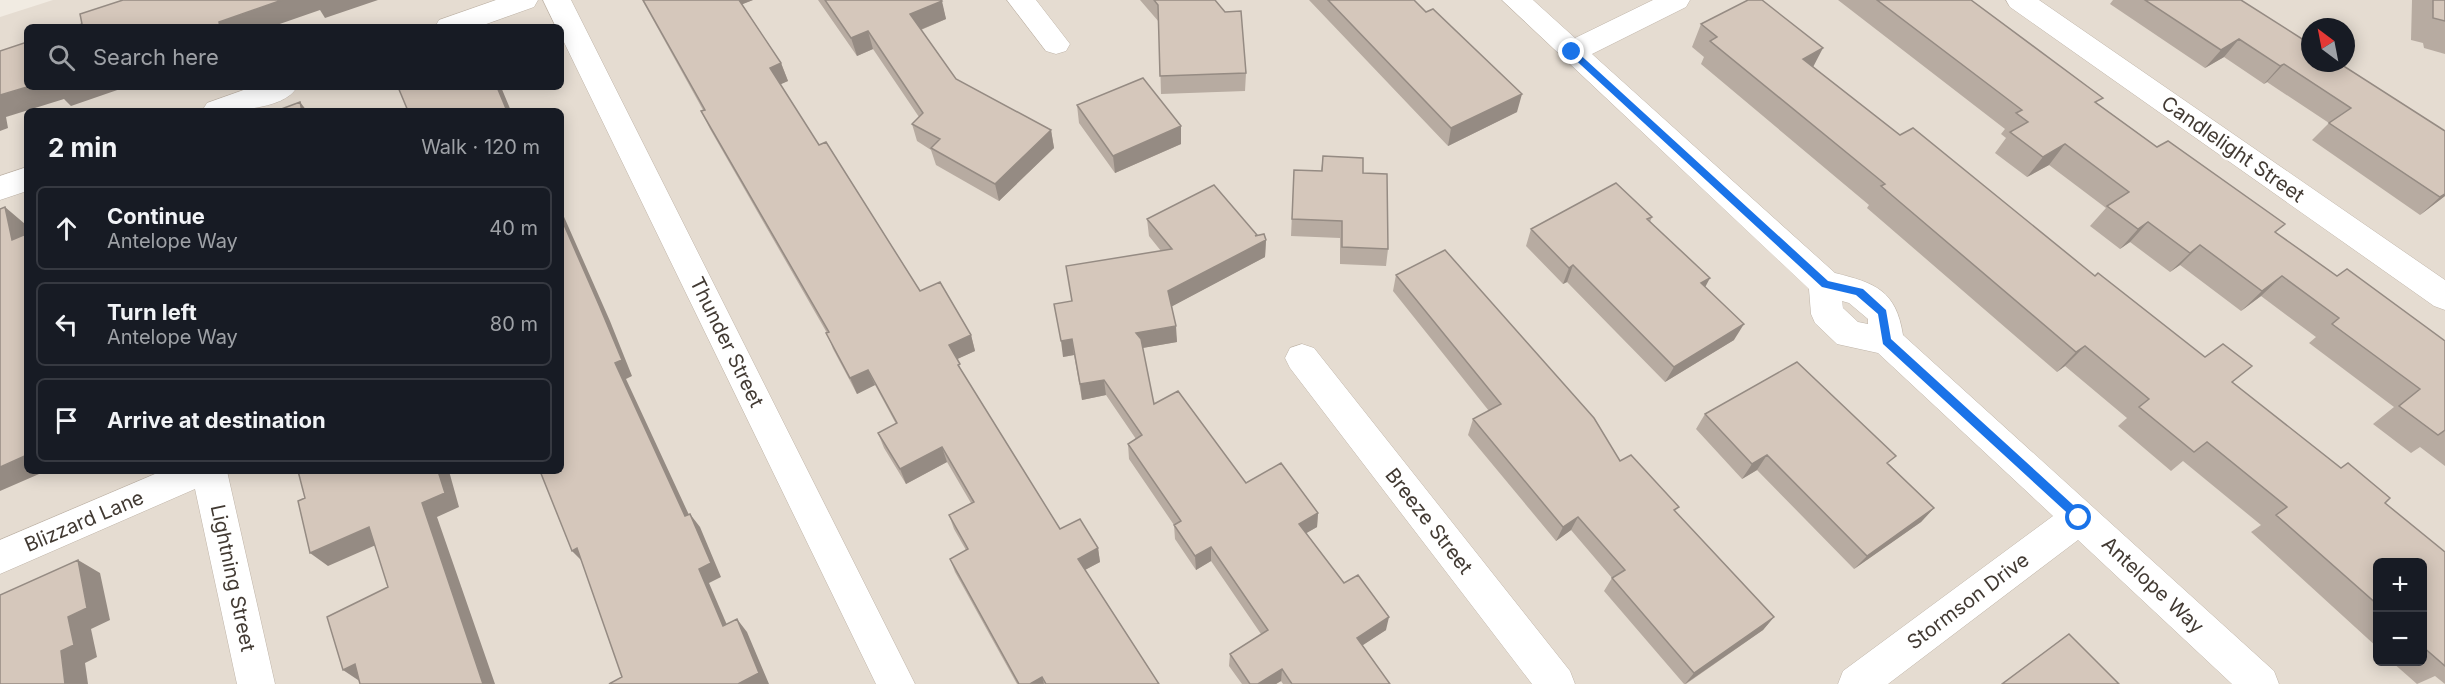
<!DOCTYPE html>
<meta charset="utf-8">
<style>
:root{--surface:#171b24;--page:#242831;--text:#f1f3f6;--muted:#9ea1a6;--line:#363941}
body{margin:0;font-family:Inter,sans-serif;background:var(--page);color:var(--text)}
.controls{position:absolute;right:18px;bottom:18px;display:grid;overflow:hidden;border-radius:9px;box-shadow:0 3px 15px #0003}
.controls button{width:54px;height:54px;display:grid;place-items:center;padding:0;border:0;border-bottom:2px solid var(--line);background:var(--surface);color:var(--text);font:30px sans-serif}
.compass{position:absolute;left:2301px;top:18px;width:54px;height:54px;border-radius:50%;background:var(--surface);box-shadow:0 3px 15px #0003;rotate:328deg}
.stop{position:absolute;width:18px;height:18px;margin:-14px;border:4px solid #1a73e8;border-radius:50%;background:#fff}
.stop.end{background:#1a73e8;border-color:#fff;box-shadow:0 2px 6px #0008}
.list{margin:0;padding:0;list-style:none}
h2{display:flex;justify-content:space-between;align-items:center;height:78px;margin:0;padding:0 24px;font-size:26px}
h2 small{font-size:20px;font-weight:400;color:var(--muted)}
.list li{display:grid;grid-template-columns:39px 1fr auto;gap:18px;align-items:center;box-sizing:border-box;height:84px;margin:0 12px 12px;padding:0 12px;border:2px solid var(--line);border-radius:9px}
.list b{display:block;font-size:22px;white-space:nowrap}
.list p{margin:0;font-size:20px;white-space:nowrap;color:var(--muted)}
.list em{font-size:20px;font-style:normal;color:var(--muted)}
.icon{flex:none;width:33px;height:33px;fill:none;stroke:currentColor;stroke-width:2;stroke-linecap:round;stroke-linejoin:round}
.map{position:relative;flex:none;width:2445px;height:684px;overflow:hidden}
.search{position:absolute;background:var(--surface);box-shadow:0 3px 15px #0003;left:24px;top:24px;width:540px;height:66px;display:flex;align-items:center;gap:15px;box-sizing:border-box;padding:0 21px;border-radius:9px;color:var(--muted);font-size:22px}
.panel{position:absolute;background:var(--surface);box-shadow:0 3px 15px #0003;left:24px;top:108px;width:540px;height:366px;border-radius:9px}
.map>svg:first-child{display:block}
.residential{fill:#e5dcd1;fill-rule:evenodd}
.lines{fill:none;stroke-linecap:round;stroke-linejoin:round}
.minor-casing{stroke:#bfb4a8;stroke-width:1}
.minor{fill:#fff;fill-rule:evenodd}
.wall{fill:#b7aba1}
.shaded-wall{fill:#958b83}
.building{fill:#d5c7bb;stroke:#958b83;stroke-width:1.5}
.route{fill:#1a73e8}
.labels{text-anchor:middle;dominant-baseline:central;stroke-width:4.5;stroke-linejoin:round;paint-order:stroke}
.street-label{font-size:20px;fill:#423a33;stroke:#fff}
</style>
<div class="map">
<svg width="2445" height="684" viewBox="0 0 2445 684">
<rect width="100%" height="100%" fill="#f1ebe2"/>
<path class="residential" d="M 53,0 L 2445,0 L 2445,684 L 0,684 L 0,17 ZM 27,27 L 561,27 L 561,87 L 27,87 ZM 2310,27 L 2346,27 L 2346,63 L 2310,63 ZM 27,111 L 561,111 L 561,471 L 27,471 ZM 2378,562 L 2422,562 L 2422,662 L 2378,662 Z"/>
<g class="lines">
<g class="minor-casing">
<path id="minor" d="M 496,0 L 538,0 L 534,7 L 478,27 L 435,27 L 439,20 Z
M 543,0 L 571,0 L 915,684 L 876,684 L 561,36 L 561,27 L 556,27 Z
M 1007,0 L 1036,0 L 1070,44 L 1066,51 L 1056,54 L 1046,51 Z
M 1502,0 L 1533,0 L 1575,38 L 1653,0 L 1690,0 L 1686,7 L 1592,54 L 1835,273 C 1875,283 1896,290 1903,335 L 2274,671 L 2279,684 L 2232,684 L 2078,540 L 1888,684 L 1838,684 L 1843,671 L 2053,516 L 1878,353 L 1837,344 L 1815,323 L 1811,314 L 1809,289 ZM 1842,301 L 1849,303 L 1868,319 L 1868,324 L 1858,322 L 1843,308 Z
M 2006,0 L 2039,0 L 2445,280 L 2445,310 L 2434,306 L 2010,7 Z
M 252,87 L 297,87 C 284,111 227,111 202,111 L 207,103 Z
M 27,167 L 27,191 L 0,200 L 0,176 Z
M 1302,344 L 1314,348 L 1570,671 L 1575,684 L 1532,684 L 1290,368 L 1285,358 L 1290,348 Z
M 162,471 L 227,471 L 275,684 L 237,684 L 195,489 L 0,574 L 0,540 Z"/>
</g>
<use href="#minor" class="minor"/>
</g>
<path class="wall" d="M 642,0 L 753,0 L 742,4 L 781,63 L 788,81 L 780,84 L 819,145 L 920,291 L 971,335 L 975,351 L 957,359 L 962,373 L 1060,529 L 1098,548 L 1100,562 L 1085,570 L 1159,684 L 1017,684 L 955,572 L 950,559 L 966,550 L 954,529 L 949,515 L 971,503 L 947,462 L 906,484 L 884,448 L 878,433 L 896,424 L 875,385 L 857,394 L 833,349 L 827,333 L 710,129 L 701,111 L 703,110 Z
M 818,0 L 941,0 L 946,19 L 921,30 L 956,79 L 1051,130 L 1054,148 L 999,201 L 936,165 L 931,150 L 917,141 L 912,124 L 919,117 L 873,49 L 857,56 Z
M 1140,0 L 1215,0 L 1225,12 L 1246,73 L 1245,91 L 1161,94 L 1159,22 Z
M 1309,0 L 1414,0 L 1517,112 L 1448,146 Z
M 1838,0 L 1971,0 L 2098,104 L 2276,233 L 2337,276 L 2445,341 L 2445,466 L 2420,447 L 2411,453 L 2373,424 L 2394,407 L 2309,343 L 2316,337 L 2261,296 L 2241,311 L 2180,265 L 2170,272 L 2130,242 L 2120,249 L 2090,226 L 2106,208 L 2049,165 L 2027,177 L 1995,153 L 2006,138 L 2001,134 L 2005,129 Z
M 2113,0 L 2241,0 L 2445,196 L 2420,215 L 2312,140 L 2329,123 L 2267,82 L 2264,84 L 2224,57 L 2205,68 L 2110,4 Z
M 2412,0 L 2445,0 L 2445,54 L 2424,48 L 2423,43 L 2411,40 Z
M 1701,24 L 1813,67 L 1900,135 L 2095,276 L 2233,383 L 2385,503 L 2445,552 L 2445,684 L 2435,676 L 2417,684 L 2392,662 L 2422,662 L 2422,562 L 2378,562 L 2378,648 L 2251,532 L 2261,525 L 2183,461 L 2171,471 L 2118,426 L 2127,418 L 2065,366 L 2057,372 L 1867,208 L 1869,205 L 1701,64 L 1704,57 L 1692,47 Z
M 1077,105 L 1181,126 L 1181,144 L 1115,173 L 1079,123 Z
M 1323,156 L 1363,173 L 1388,249 L 1386,266 L 1340,264 L 1340,238 L 1291,236 L 1294,170 L 1321,171 Z
M 1652,217 L 1650,222 L 1705,287 L 1734,340 L 1665,382 L 1567,282 L 1563,284 L 1526,246 L 1531,229 Z
M 1147,219 L 1257,236 L 1266,240 L 1265,257 L 1172,306 L 1177,342 L 1142,348 L 1154,404 L 1246,483 L 1318,513 L 1317,527 L 1306,533 L 1344,583 L 1386,630 L 1362,645 L 1390,684 L 1283,684 L 1281,681 L 1276,684 L 1242,684 L 1229,666 L 1230,654 L 1261,634 L 1211,561 L 1196,570 L 1175,539 L 1174,525 L 1129,459 L 1128,444 L 1136,439 L 1106,395 L 1082,400 L 1074,355 L 1063,357 L 1072,301 L 1161,251 L 1149,236 Z
M 1396,275 L 1620,461 L 1676,512 L 1774,617 L 1763,630 L 1686,684 L 1684,684 L 1604,591 L 1612,578 L 1571,530 L 1556,541 L 1468,435 L 1473,419 L 1489,411 L 1393,291 Z
M 1705,414 L 1889,464 L 1934,508 L 1921,522 L 1854,569 L 1757,470 L 1742,479 L 1696,429 Z"/>
<path class="shaded-wall" d="M 282,0 L 378,0 L 325,18 L 320,10 L 271,27 L 220,27 L 219,22 Z
M 736,0 L 753,0 L 738,6 Z
M 942,1 L 946,19 L 915,32 L 910,14 Z
M 868,31 L 873,49 L 857,56 L 851,38 Z
M 2239,39 L 2224,57 L 2205,68 L 2221,50 Z
M 1823,48 L 1811,71 L 1803,59 Z
M 781,63 L 788,81 L 777,86 L 770,68 Z
M 2284,64 L 2267,82 L 2264,84 L 2280,66 Z
M 27,87 L 126,87 L 71,106 L 64,99 L 6,117 L 8,128 L 0,131 L 0,95 Z
M 497,87 L 501,87 L 511,111 L 507,111 Z
M 1522,94 L 1517,112 L 1448,146 L 1451,128 Z
M 300,102 L 307,111 L 302,111 Z
M 1181,126 L 1181,144 L 1115,173 L 1113,156 Z
M 1051,130 L 1054,148 L 999,201 L 995,184 Z
M 2065,144 L 2049,165 L 2027,177 L 2043,157 Z
M 2445,194 L 2445,196 L 2420,215 L 2440,197 Z
M 5,207 L 25,224 L 27,231 L 27,252 L 12,240 Z
M 561,210 L 610,321 L 632,376 L 626,379 L 696,530 L 685,516 L 615,363 L 561,218 Z
M 2148,222 L 2130,242 L 2120,249 L 2138,229 Z
M 1266,240 L 1265,257 L 1169,308 L 1168,291 Z
M 2200,245 L 2180,265 L 2170,272 L 2190,253 Z
M 1573,265 L 1567,282 L 1563,284 L 1569,268 Z
M 2282,276 L 2261,296 L 2241,311 L 2262,291 Z
M 1710,278 L 1701,295 L 1701,283 Z
M 1744,324 L 1734,340 L 1665,382 L 1674,367 Z
M 1176,326 L 1177,342 L 1137,349 L 1136,333 Z
M 971,335 L 975,351 L 953,361 L 949,345 Z
M 1072,339 L 1074,355 L 1063,357 L 1061,341 Z
M 2085,346 L 2065,366 L 2057,372 L 2076,352 Z
M 868,370 L 875,385 L 857,394 L 850,378 Z
M 1104,380 L 1106,395 L 1082,400 L 1080,384 Z
M 942,447 L 947,462 L 906,484 L 900,469 Z
M 27,455 L 27,471 L 46,471 L 0,491 L 0,467 Z
M 1767,455 L 1757,470 L 1742,479 L 1752,464 Z
M 438,471 L 449,471 L 459,507 L 437,517 L 495,684 L 483,684 L 422,503 Z
M 1934,508 L 1921,522 L 1854,569 L 1867,556 Z
M 1318,513 L 1317,527 L 1298,538 L 1299,524 Z
M 690,514 L 700,527 L 721,577 L 709,583 L 733,639 L 723,626 L 699,569 Z
M 1578,517 L 1571,530 L 1556,541 L 1563,527 Z
M 369,527 L 385,541 L 328,566 L 310,553 Z
M 1211,547 L 1211,561 L 1196,570 L 1195,556 Z
M 577,548 L 585,564 L 572,551 Z
M 1098,548 L 1100,562 L 1081,572 L 1078,559 Z
M 78,560 L 100,573 L 110,620 L 91,629 L 97,657 L 85,663 L 88,684 L 65,684 L 61,651 Z
M 1389,617 L 1386,630 L 1354,651 L 1357,638 Z
M 1774,617 L 1763,630 L 1685,684 L 1694,673 Z
M 737,619 L 747,632 L 769,684 L 738,684 Z
M 355,664 L 361,682 L 343,670 Z
M 1282,669 L 1281,681 L 1276,684 L 1258,684 Z
M 1042,677 L 1044,684 L 1030,684 Z"/>
<path class="building" d="M 123,0 L 282,0 L 219,22 L 220,27 L 73,27 L 82,24 L 80,14 Z
M 643,0 L 739,0 L 781,63 L 770,68 L 819,145 L 826,142 L 920,291 L 940,282 L 971,335 L 949,345 L 960,364 L 958,365 L 1060,529 L 1080,519 L 1098,548 L 1078,559 L 1159,684 L 1046,684 L 1042,677 L 1030,684 L 1019,684 L 950,559 L 968,549 L 949,515 L 974,502 L 942,447 L 900,469 L 878,433 L 897,423 L 868,370 L 850,378 L 826,333 L 829,332 L 701,111 L 705,110 Z
M 825,0 L 941,0 L 942,1 L 910,14 L 956,79 L 1051,130 L 995,184 L 931,148 L 940,139 L 912,124 L 923,113 L 868,31 L 851,38 Z
M 1154,0 L 1215,0 L 1225,12 L 1241,11 L 1246,73 L 1160,76 L 1158,5 Z
M 1328,0 L 1414,0 L 1426,12 L 1433,9 L 1522,94 L 1451,128 Z
M 1748,0 L 1762,0 L 1823,48 L 1803,59 L 1900,135 L 1913,128 L 2095,276 L 2098,273 L 2205,357 L 2223,344 L 2252,366 L 2232,382 L 2341,468 L 2348,463 L 2390,498 L 2385,503 L 2445,552 L 2445,666 L 2422,646 L 2422,562 L 2378,562 L 2378,605 L 2276,515 L 2287,507 L 2207,442 L 2194,452 L 2139,407 L 2149,399 L 2085,346 L 2076,352 L 1881,186 L 1885,184 L 1710,41 L 1717,37 L 1701,24 Z
M 1877,0 L 1971,0 L 2103,98 L 2095,102 L 2157,147 L 2168,141 L 2285,224 L 2275,232 L 2337,276 L 2347,269 L 2445,341 L 2445,430 L 2438,435 L 2399,406 L 2420,389 L 2332,324 L 2339,318 L 2282,276 L 2262,291 L 2200,245 L 2190,253 L 2148,222 L 2138,229 L 2107,206 L 2129,192 L 2065,144 L 2043,157 L 2010,132 L 2028,122 L 2016,113 L 2022,110 Z
M 2145,0 L 2241,0 L 2310,44 L 2310,63 L 2339,63 L 2445,131 L 2445,194 L 2440,197 L 2329,123 L 2351,108 L 2284,64 L 2280,66 L 2239,39 L 2221,50 Z
M 2433,0 L 2445,0 L 2445,21 L 2433,18 Z
M 27,42 L 27,87 L 0,95 L 0,51 Z
M 1143,78 L 1181,126 L 1113,156 L 1077,105 Z
M 398,87 L 497,87 L 507,111 L 408,111 Z
M 300,102 L 302,111 L 276,111 Z
M 1323,156 L 1363,158 L 1363,173 L 1387,174 L 1388,249 L 1342,247 L 1342,221 L 1292,219 L 1294,170 L 1322,171 Z
M 1616,183 L 1652,217 L 1647,219 L 1710,278 L 1701,283 L 1744,324 L 1674,367 L 1573,265 L 1569,268 L 1531,229 Z
M 1214,185 L 1257,235 L 1255,236 L 1264,234 L 1266,240 L 1168,291 L 1176,326 L 1136,333 L 1141,339 L 1154,404 L 1178,391 L 1246,483 L 1281,463 L 1318,513 L 1299,524 L 1344,583 L 1358,575 L 1389,617 L 1357,638 L 1390,684 L 1292,684 L 1282,669 L 1258,684 L 1250,684 L 1230,654 L 1268,630 L 1211,547 L 1195,556 L 1174,525 L 1181,521 L 1128,444 L 1142,435 L 1104,380 L 1080,384 L 1072,339 L 1061,341 L 1054,304 L 1072,301 L 1066,266 L 1172,249 L 1147,219 Z
M 5,207 L 12,240 L 26,234 L 27,240 L 27,455 L 0,467 L 0,209 Z
M 561,218 L 599,305 L 622,360 L 615,363 L 685,516 L 690,514 L 711,563 L 699,569 L 723,626 L 737,619 L 759,673 L 738,684 L 609,684 L 622,677 L 577,548 L 572,551 L 540,471 L 561,471 Z
M 1445,250 L 1594,418 L 1620,461 L 1631,455 L 1679,507 L 1674,510 L 1774,617 L 1694,673 L 1612,578 L 1625,570 L 1578,517 L 1563,527 L 1473,419 L 1501,404 L 1396,275 Z
M 1797,362 L 1896,456 L 1887,463 L 1934,508 L 1867,556 L 1767,455 L 1752,464 L 1705,414 Z
M 298,471 L 438,471 L 445,493 L 422,503 L 483,684 L 360,684 L 355,664 L 343,670 L 327,617 L 388,587 L 369,527 L 310,553 L 298,501 L 305,498 Z
M 78,560 L 87,608 L 68,617 L 74,645 L 61,651 L 65,684 L 0,684 L 0,595 Z
M 2069,634 L 2119,684 L 2002,684 Z"/>
<path class="route" d="M 1569,50 L 1575,50 L 1828,281 L 1863,289 L 1886,310 L 1891,339 L 2083,514 L 2083,521 L 2076,521 L 1883,344 L 1878,314 L 1856,295 L 1822,287 L 1569,54 Z"/>
<g class="labels">
<g class="street-label">
<text transform="translate(2233 149) rotate(35)">Candlelight Street</text>
<text transform="translate(727 342) rotate(64)">Thunder Street</text>
<text transform="translate(84 521) rotate(-23)">Blizzard Lane</text>
<text transform="translate(1429 521) rotate(52)">Breeze Street</text>
<text transform="translate(233 578) rotate(78)">Lightning Street</text>
<text transform="translate(2153 585) rotate(43)">Antelope Way</text>
<text transform="translate(1968 601) rotate(-37)">Stormson Drive</text>
</g>
</g>
</svg>
<div class="controls">
<button>+</button>
<button>−</button>
</div>
<svg class="compass" viewBox="-18 -18 36 36"><path d="M0-13l5 13h-10z" fill="#e53935"/><path d="M0 13l5-13h-10z" fill="#9ea1a6"/></svg>
<div class="stop" style="left:2079px;top:518px"></div>
<div class="stop end" style="left:1572px;top:52px"></div>
<div class="search"><svg class="icon" aria-label="search" viewBox="0 0 24 24"><circle cx="10" cy="10" r="6"/><path d="M15 15l6 6"/></svg>Search here</div>
<section class="panel">
<h2>2 min<small>Walk · 120 m</small></h2>
<ul class="list">
<li><svg class="icon" aria-label="ahead" viewBox="0 0 24 24"><path d="M12 20V5M6 11l6-6 6 6"/></svg><div><b>Continue</b><p>Antelope Way</p></div><em>40 m</em></li>
<li><svg class="icon" aria-label="left" viewBox="0 0 24 24"><path d="M17 20v-9H6M10 6l-5 5 5 5"/></svg><div><b>Turn left</b><p>Antelope Way</p></div><em>80 m</em></li>
<li><svg class="icon" aria-label="arrive" viewBox="0 0 24 24"><path d="M6 21V4h12l-3 4 3 4H6"/></svg><div><b>Arrive at destination</b></div></li>
</ul>
</section>
</div>
